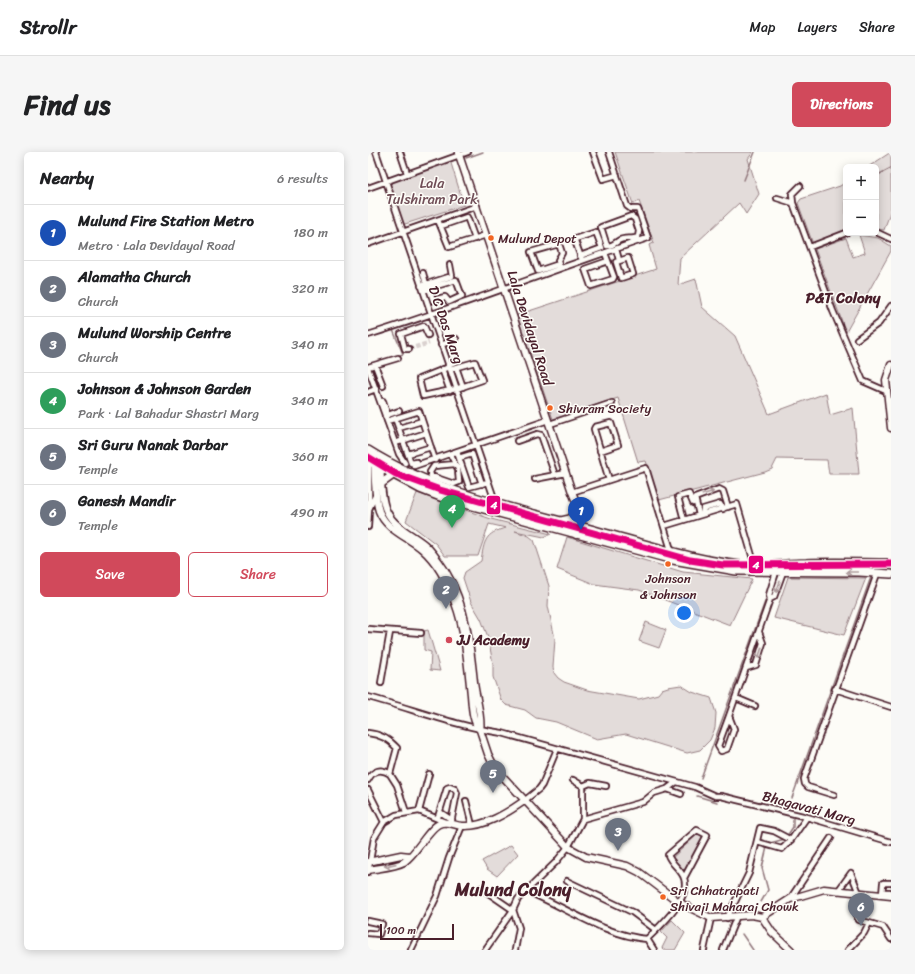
<!DOCTYPE html>
<meta charset="utf-8">
<style>
:root{--surface:#fff;--page:#f6f6f6;--text:#202124;--muted:#757577;--line:#e0e0e0;--accent:#d1495b}
body{margin:0;font-family:Sriracha,sans-serif;background:var(--page);color:var(--text)}
.controls{position:absolute;right:12px;top:12px;display:grid;overflow:hidden;border-radius:6px;box-shadow:0 2px 10px #0003}
.controls button{width:36px;height:36px;display:grid;place-items:center;padding:0;border:0;border-bottom:1px solid var(--line);background:var(--surface);color:var(--text);font:20px sans-serif}
.scale{position:absolute;left:12px;bottom:10px;width:74px;box-sizing:border-box;padding-left:4px;border:2px solid #4a1f2b;border-top:0;font-size:11px;line-height:14px;white-space:nowrap;color:#4a1f2b;-webkit-text-stroke:3px #fdfcf7;paint-order:stroke}
.you{position:absolute;left:316px;top:461px;width:14px;height:14px;margin:-10px;border:3px solid #fff;border-radius:50%;background:#1a73e8;box-shadow:0 0 0 6px #1a73e833}
.badge{display:grid;place-items:center;width:26px;height:26px;border-radius:50%;background:var(--accent);color:#fff;font-size:13px;font-weight:700}
.pin{position:absolute;translate:-50% -33px;filter:drop-shadow(0 1px 2px #0008)}
.pin::after{content:'';position:absolute;top:21px;width:14px;height:12px;background:inherit;clip-path:polygon(0 0,100% 0,50% 100%)}
.list{margin:0;padding:0;list-style:none}
h2{display:flex;justify-content:space-between;align-items:center;height:52px;margin:0;padding:0 16px;font-size:17px}
h2 small{font-size:13px;font-weight:400;color:var(--muted)}
.list li{display:grid;grid-template-columns:26px 1fr auto;gap:12px;align-items:center;box-sizing:border-box;height:56px;padding:0 16px;border-top:1px solid var(--line)}
.list b{display:block;font-size:15px;white-space:nowrap}
.list p{margin:0;font-size:13px;white-space:nowrap;color:var(--muted)}
.list em{font-size:13px;font-style:normal;color:var(--muted)}
.actions{display:flex;gap:8px;padding:12px 16px}
.actions a{flex:1;padding:9px 0;border:1px solid var(--accent);border-radius:6px;text-align:center;font-size:14px;color:var(--accent)}
.actions .main{background:var(--accent);color:#fff}
.map{position:relative;flex:none;width:523px;height:798px;overflow:hidden;border-radius:6px}
header{display:flex;align-items:center;gap:24px;box-sizing:border-box;height:56px;padding:0 20px;background:var(--surface);border-bottom:1px solid var(--line)}
header strong{font-size:19px}
nav{display:flex;gap:22px;margin-inline-start:auto;font-size:14px}
.intro{display:flex;align-items:center;justify-content:space-between;box-sizing:border-box;height:96px;padding:0 24px}
h1{margin:0;font-size:28px}
.button{padding:10px 18px;border-radius:6px;background:var(--accent);color:#fff;font-size:14px;font-weight:700}
main{display:flex;gap:24px;padding:0 24px}
aside{flex:1;background:var(--surface);border-radius:6px;box-shadow:0 2px 10px #0003}
.map>svg:first-child{display:block}
.green{fill:#e3dcda;stroke:#967e82}
.lines{fill:none;stroke-linecap:round;stroke-linejoin:round}
.stream{stroke:#91777b;stroke-width:1.5}
.street-tunnel{stroke:#d9d0ce;stroke-width:4.5;stroke-dasharray:4.5 2;stroke-linecap:butt}
.street-casing{stroke:#4a1f2b;stroke-width:8}
.secondary-casing{stroke:#4a1f2b;stroke-width:9}
.primary-casing{stroke:#4a1f2b;stroke-width:10}
.street{stroke:#fdfcf7;stroke-width:4.5}
.secondary{stroke:#fdfcf7;stroke-width:6}
.primary{stroke:#fdfcf7;stroke-width:7}
.metro-1-casing{stroke:#fdfcf7;stroke-width:10}
.metro-1{stroke:#e5007d;stroke-width:7}
.oneway{stroke:#ac999b}
.bus-dot{fill:#f26522;stroke:#fdfcf7;stroke-width:1.5}
.poi-dot{fill:#d1495b;stroke:#fdfcf7;stroke-width:1.5}
.labels{text-anchor:middle;dominant-baseline:central;stroke-width:3;stroke-linejoin:round;paint-order:stroke}
.bus-label{font-size:13px;fill:#4a1f2b;stroke:#fdfcf7;text-anchor:start}
.park-label{font-size:14px;fill:#704e57;stroke:#fdfcf7}
.street-label{font-size:14px;fill:#4a1f2b;stroke:#fdfcf7}
.poi-label{font-size:14px;font-weight:bold;fill:#4a1f2b;stroke:#fdfcf7;text-anchor:start}
.neighbourhood-label{font-size:15px;font-weight:bold;fill:#4a1f2b;stroke:#fdfcf7}
.district-label{font-size:18px;font-weight:bold;fill:#4a1f2b;stroke:#fdfcf7}
.line-badge{stroke:#fdfcf7;stroke-width:1.5}
.badge-label{font-size:11px;text-anchor:middle;font-weight:bold;fill:#fff}
</style>
<header>
<strong>Strollr</strong>
<nav><a>Map</a><a>Layers</a><a>Share</a></nav>
</header>
<div class="intro"><h1>Find us</h1><a class="button">Directions</a></div>
<main>
<aside>
<h2>Nearby<small>6 results</small></h2>
<ul class="list">
<li><span class="badge" style="background:#1a4fb4">1</span><div><b>Mulund Fire Station Metro</b><p>Metro · Lala Devidayal Road</p></div><em>180 m</em></li>
<li><span class="badge" style="background:#6b7280">2</span><div><b>Alamatha Church</b><p>Church</p></div><em>320 m</em></li>
<li><span class="badge" style="background:#6b7280">3</span><div><b>Mulund Worship Centre</b><p>Church</p></div><em>340 m</em></li>
<li><span class="badge" style="background:#2e9e5b">4</span><div><b>Johnson &amp; Johnson Garden</b><p>Park · Lal Bahadur Shastri Marg</p></div><em>340 m</em></li>
<li><span class="badge" style="background:#6b7280">5</span><div><b>Sri Guru Nanak Darbar</b><p>Temple</p></div><em>360 m</em></li>
<li><span class="badge" style="background:#6b7280">6</span><div><b>Ganesh Mandir</b><p>Temple</p></div><em>490 m</em></li>
</ul>
<div class="actions"><a class="main">Save</a><a>Share</a></div>
</aside>
<div class="map">
<svg width="523" height="798" viewBox="0 0 523 798">
<rect width="100%" height="100%" fill="#fdfcf7"/>
<filter id="ink" filterUnits="userSpaceOnUse"><feTurbulence type="fractalNoise" baseFrequency=".025" numOctaves="2"/><feDisplacementMap in="SourceGraphic" scale="8" xChannelSelector="R" yChannelSelector="G"/><feConvolveMatrix kernelMatrix="1 2 1 2 8 2 1 2 1" color-interpolation-filters="sRGB"/></filter>
<g filter="url(#ink)">
<path class="green" d="M 247,0 L 385,0 L 380,7 L 391,42 L 378,62 L 371,51 L 312,106 L 310,133 L 328,127 L 334,155 L 367,184 L 401,262 L 458,241 L 462,263 L 485,256 L 491,322 L 461,322 L 459,308 L 409,307 L 404,317 L 397,320 L 291,348 L 278,309 L 270,310 L 250,246 L 185,267 L 149,163 L 288,117 L 281,93 L 286,91 L 271,49 L 265,52 Z
M 523,0 L 523,58 L 516,78 L 508,77 L 508,15 L 500,15 Z
M 82,8 L 96,53 L 34,73 L 20,31 Z
M 478,30 L 478,78 L 445,92 L 430,51 L 433,47 L 472,34 Z
M 491,83 L 510,86 L 523,94 L 523,99 L 478,180 L 447,97 L 478,86 L 485,105 L 497,101 Z
M 49,341 L 123,367 L 183,382 L 176,385 L 147,379 L 161,384 L 166,388 L 181,434 L 180,454 L 187,487 L 185,515 L 186,521 L 190,526 L 196,530 L 219,538 L 271,547 L 290,542 L 294,537 L 300,535 L 313,533 L 324,540 L 343,546 L 348,561 L 347,576 L 342,588 L 332,598 L 319,601 L 258,582 L 229,587 L 188,570 L 168,566 L 157,558 L 138,553 L 133,548 L 125,525 L 125,512 L 120,485 L 113,467 L 103,450 L 95,426 L 97,420 L 113,409 C 116,389 117,381 138,376 L 121,372 L 110,404 L 77,404 L 68,392 L 38,369 Z
M 199,385 L 315,420 L 384,427 L 362,473 L 271,438 L 226,432 L 189,417 Z
M 420,425 L 498,426 L 476,483 L 406,466 Z
M 278,470 L 298,478 L 291,496 L 271,489 Z
M 60,478 L 72,519 L 62,518 L 63,500 L 56,498 L 56,479 Z
M 331,681 L 336,685 L 316,720 L 303,707 Z
M 143,693 L 150,702 L 129,724 L 119,717 L 114,709 Z
M 304,768 L 317,781 L 307,798 L 296,798 L 294,796 L 299,786 L 293,780 Z"/>
<g class="lines">
<path class="stream" d="M 98,6 L 115,0
M 508,24 L 523,16
M 376,28 L 387,0
M 24,206 L 35,202 L 25,178
M 333,626 L 399,444
M 329,644 L 349,650
M 424,646 L 503,425
M 393,750 L 400,738 L 394,716 L 399,695 L 402,691 L 417,687 L 425,675 L 425,666
M 374,782 L 385,798"/>
<path class="street-tunnel" d="M 41,197 L 61,191"/>
<g class="street-casing">
<path id="street" d="M 8,0 L 128,352
M 32,0 L 39,21
M 225,0 L 235,27 L 249,23
M 432,34 L 424,42 L 425,51 L 465,159 L 495,229 L 518,239
M 0,36 L 100,0
M 409,46 L 425,51
M 263,64 L 267,67 L 271,79 L 270,85 C 264,88 256,85 250,89 C 246,92 244,94 239,94 L 233,75 Z
M 70,68 L 81,95 L 118,83
M 73,74 L 99,65 L 107,87
M 508,80 L 523,87
M 0,92 L 109,54
M 442,95 L 478,81
M 248,97 L 251,108
M 237,101 L 246,125 L 245,127 L 223,134 L 217,117 L 240,109
M 212,104 L 234,96 L 228,80 L 207,87 L 207,89 L 214,108
M 260,106 L 265,122 L 253,126 L 248,110 Z
M 191,112 L 170,119 L 163,100 L 191,92 L 194,101 L 190,108 L 192,116
M 55,121 L 58,132
M 53,134 L 84,124 L 82,113
M 55,138 L 88,128 L 94,144 L 81,150 L 77,145 L 65,148 L 61,136
M 0,183 C 94,154 186,117 280,86 L 270,57 L 263,57 L 259,54 L 241,0
M 489,187 L 511,171 L 523,154
M 73,193 L 88,187
M 41,197 L 37,197 L 33,182 L 56,174 L 60,183
M 7,213 L 15,234
M 80,213 L 87,210
M 0,215 L 30,206
M 81,215 L 51,227 L 55,244 L 88,237 L 114,228 L 107,210 L 82,217
M 88,215 L 95,235
M 0,216 L 31,302 L 37,311
M 74,217 L 82,239
M 0,240 L 8,237
M 15,249 L 19,261
M 17,264 L 31,259
M 27,266 L 43,311 L 49,310
M 19,269 L 51,259 L 67,308
M 182,272 L 244,251
M 31,276 L 54,269
M 149,289 L 169,282 L 173,283 L 187,323
M 27,291 L 58,281
M 232,299 L 250,293 L 243,271 L 227,275 L 226,277 L 241,328
M 89,300 L 101,335 L 120,330
M 40,302 L 63,295
M 82,302 L 90,317 L 91,330 L 86,332 L 63,324 L 62,320 L 66,314 L 87,312
M 91,306 L 104,302 L 114,332
M 1,310 L 1,357
M 46,314 L 180,268
M 167,327 L 198,321
M 204,340 L 278,316 L 304,401
M 335,362 L 335,357 L 352,352 L 355,357
M 331,363 L 327,346 L 351,337 L 355,339 L 360,355
M 316,368 L 310,345 L 321,342 L 325,351
M 296,374 L 369,352 L 387,414
M 0,375 L 1,357 L 8,342
M 402,447 L 406,445 L 415,420
M 0,477 L 53,481
M 378,516 L 388,513 L 395,491 L 391,480
M 13,531 L 22,480
M 467,537 L 523,555
M 0,545 C 45,557 88,574 134,581 L 327,635 L 347,644 L 353,644 L 439,665 L 523,690
M 368,546 L 387,554
M 361,564 L 402,447 L 401,443 L 408,420
M 361,564 L 366,577 L 359,597 L 353,599 L 350,594 Z
M 0,581 C 11,582 21,587 29,596 L 22,622 L 29,633 L 38,660
M 0,628 C 5,618 13,616 22,622
M 205,628 L 215,634 L 222,631 L 238,634
M 299,637 L 313,642
M 0,638 L 16,670
M 466,643 L 440,635 L 437,632 L 436,627 L 509,422
M 98,649 L 104,673
M 156,649 L 171,637 L 174,633 L 189,597
M 51,659 L 61,622
M 72,660 L 84,668
M 70,665 L 79,636 L 82,635 L 87,637 L 89,641 L 83,671
M 215,667 L 275,650 L 286,641 L 299,637 L 307,631
M 389,690 L 414,697 L 423,688 L 439,665
M 0,720 L 6,686 L 16,670 L 28,663 L 51,659 L 77,670
M 199,729 L 264,760 L 288,778
M 113,736 L 145,758
M 158,739 C 198,755 235,783 279,787 C 292,774 323,747 316,726 C 313,717 303,712 300,703 L 329,678 L 339,683 L 316,726
M 470,739 L 483,721 L 491,741 L 489,765 L 491,768 L 515,775 L 523,787
M 515,740 L 522,740
M 514,743 L 515,731 L 523,731
M 422,747 L 463,686
M 145,758 L 151,776 L 147,798
M 359,766 L 381,721 L 392,676 L 406,679 L 423,688
M 0,769 L 14,772 L 11,782 L 0,781
M 279,787 L 286,798
M 43,798 L 69,744 L 81,706 L 94,674
M 117,798 L 145,758 L 150,747 L 188,710 L 200,695 L 215,667 L 215,634
M 336,798 L 343,766
M 355,798 L 368,766
M 480,798 L 496,781 L 501,771"/>
</g>
<g class="secondary-casing">
<path id="secondary" d="M 90,0 L 204,340 L 212,359 L 208,383
M 523,213 L 518,228 L 523,276
M 6,302 C 7,319 6,344 11,359 C 18,378 40,385 54,397 C 70,411 80,431 87,451 C 97,477 100,514 103,543 C 104,554 104,569 112,578 C 115,568 107,542 106,530 C 102,492 98,453 78,420 C 72,411 65,400 57,393 C 44,382 27,376 19,360 C 12,347 13,321 12,306
M 203,381 L 209,351
M 112,578 L 120,602 L 127,616 L 200,695 L 218,705 L 259,714 L 271,720 L 312,751 L 343,766 L 384,763 L 394,765
M 0,710 L 33,703 L 42,704
M 0,718 C 10,716 27,715 36,710 C 49,701 60,677 71,672 C 80,668 86,674 95,674 C 117,675 139,661 156,649
M 394,765 L 422,747 L 456,737 L 523,744
M 394,765 L 404,780 L 423,798"/>
</g>
<g class="primary-casing">
<path id="primary" d="M 0,298 C 70,342 152,357 230,379 C 278,392 338,412 387,414 C 404,414 421,411 438,411 C 466,410 495,411 523,411
M 0,309 L 52,337 L 75,346 L 305,408 L 368,419 L 491,420 L 523,422
M 14,331 L 25,323
M 193,369 L 202,367 L 206,363"/>
</g>
<use href="#street" class="street"/>
<use href="#secondary" class="secondary"/>
<use href="#primary" class="primary"/>
<g class="metro-1-casing">
<path id="metro-1" d="M 0,305 L 28,322 L 72,338 L 322,408 L 355,413 L 523,412"/>
</g>
<use href="#metro-1" class="metro-1"/>
</g>
<defs><path id="oneway-shaft" d="M-6 0H5M1.5-3L5.5 0L1.5 3" fill="none" stroke-width="1.6" stroke-linecap="round" stroke-linejoin="round"/></defs>
<g class="oneway">
<use href="#oneway-shaft" transform="translate(340 341) rotate(-17)"/>
<use href="#oneway-shaft" transform="translate(484 420) rotate(180)"/>
<use href="#oneway-shaft" transform="translate(410 435) rotate(109)"/>
<use href="#oneway-shaft" transform="translate(392 501) rotate(108)"/>
<use href="#oneway-shaft" transform="translate(22 713) rotate(168)"/>
</g>
</g>
<g class="bus-dot">
<circle cx="123" cy="86" r="3.5"/>
<circle cx="182" cy="256" r="3.5"/>
<circle cx="300" cy="412" r="3.5"/>
<circle cx="295" cy="745" r="3.5"/>
</g>
<circle class="poi-dot" cx="81" cy="488" r="4"/>
<g class="labels">
<g class="bus-label">
<text x="130" y="86">Mulund Depot</text>
<text x="190" y="256">Shivram Society</text>
<text x="300" y="426" text-anchor="middle">Johnson<tspan x="300" dy="16">&amp; Johnson</tspan></text>
<text x="302" y="738">Sri Chhatrapati<tspan x="302" dy="16">Shivaji Maharaj Chowk</tspan></text>
</g>
<g class="park-label">
<text x="64" y="31">Lala<tspan x="64" dy="16">Tulshiram Park</tspan></text>
</g>
<g class="street-label">
<text transform="translate(78 173) rotate(71)">D C Das Marg</text>
<text transform="translate(162 176) rotate(72)">Lala Devidayal Road</text>
<text transform="translate(441 656) rotate(15)">Bhagavati Marg</text>
</g>
<g class="poi-label">
<text x="89" y="488">JJ Academy</text>
</g>
<g class="neighbourhood-label">
<text x="475" y="146">P&amp;T Colony</text>
</g>
<g class="district-label">
<text x="145" y="738">Mulund Colony</text>
</g>
</g>
<g class="line-badge">
<rect x="118" y="343" width="15" height="20" rx="4" fill="#e5007d"/>
<rect x="380" y="403" width="16" height="19" rx="4" fill="#e5007d"/>
</g>
<g class="badge-label">
<text x="126" y="357">4</text>
<text x="388" y="417">4</text>
</g>
</svg>
<div class="controls">
<button>+</button>
<button>−</button>
</div>
<div class="scale">100 m</div>
<div class="you"></div>
<div class="pin badge" style="left:213px;top:378px;background:#1a4fb4">1</div>
<div class="pin badge" style="left:78px;top:457px;background:#6b7280">2</div>
<div class="pin badge" style="left:250px;top:699px;background:#6b7280">3</div>
<div class="pin badge" style="left:84px;top:376px;background:#2e9e5b">4</div>
<div class="pin badge" style="left:125px;top:641px;background:#6b7280">5</div>
<div class="pin badge" style="left:493px;top:774px;background:#6b7280">6</div>
</div>
</main>
